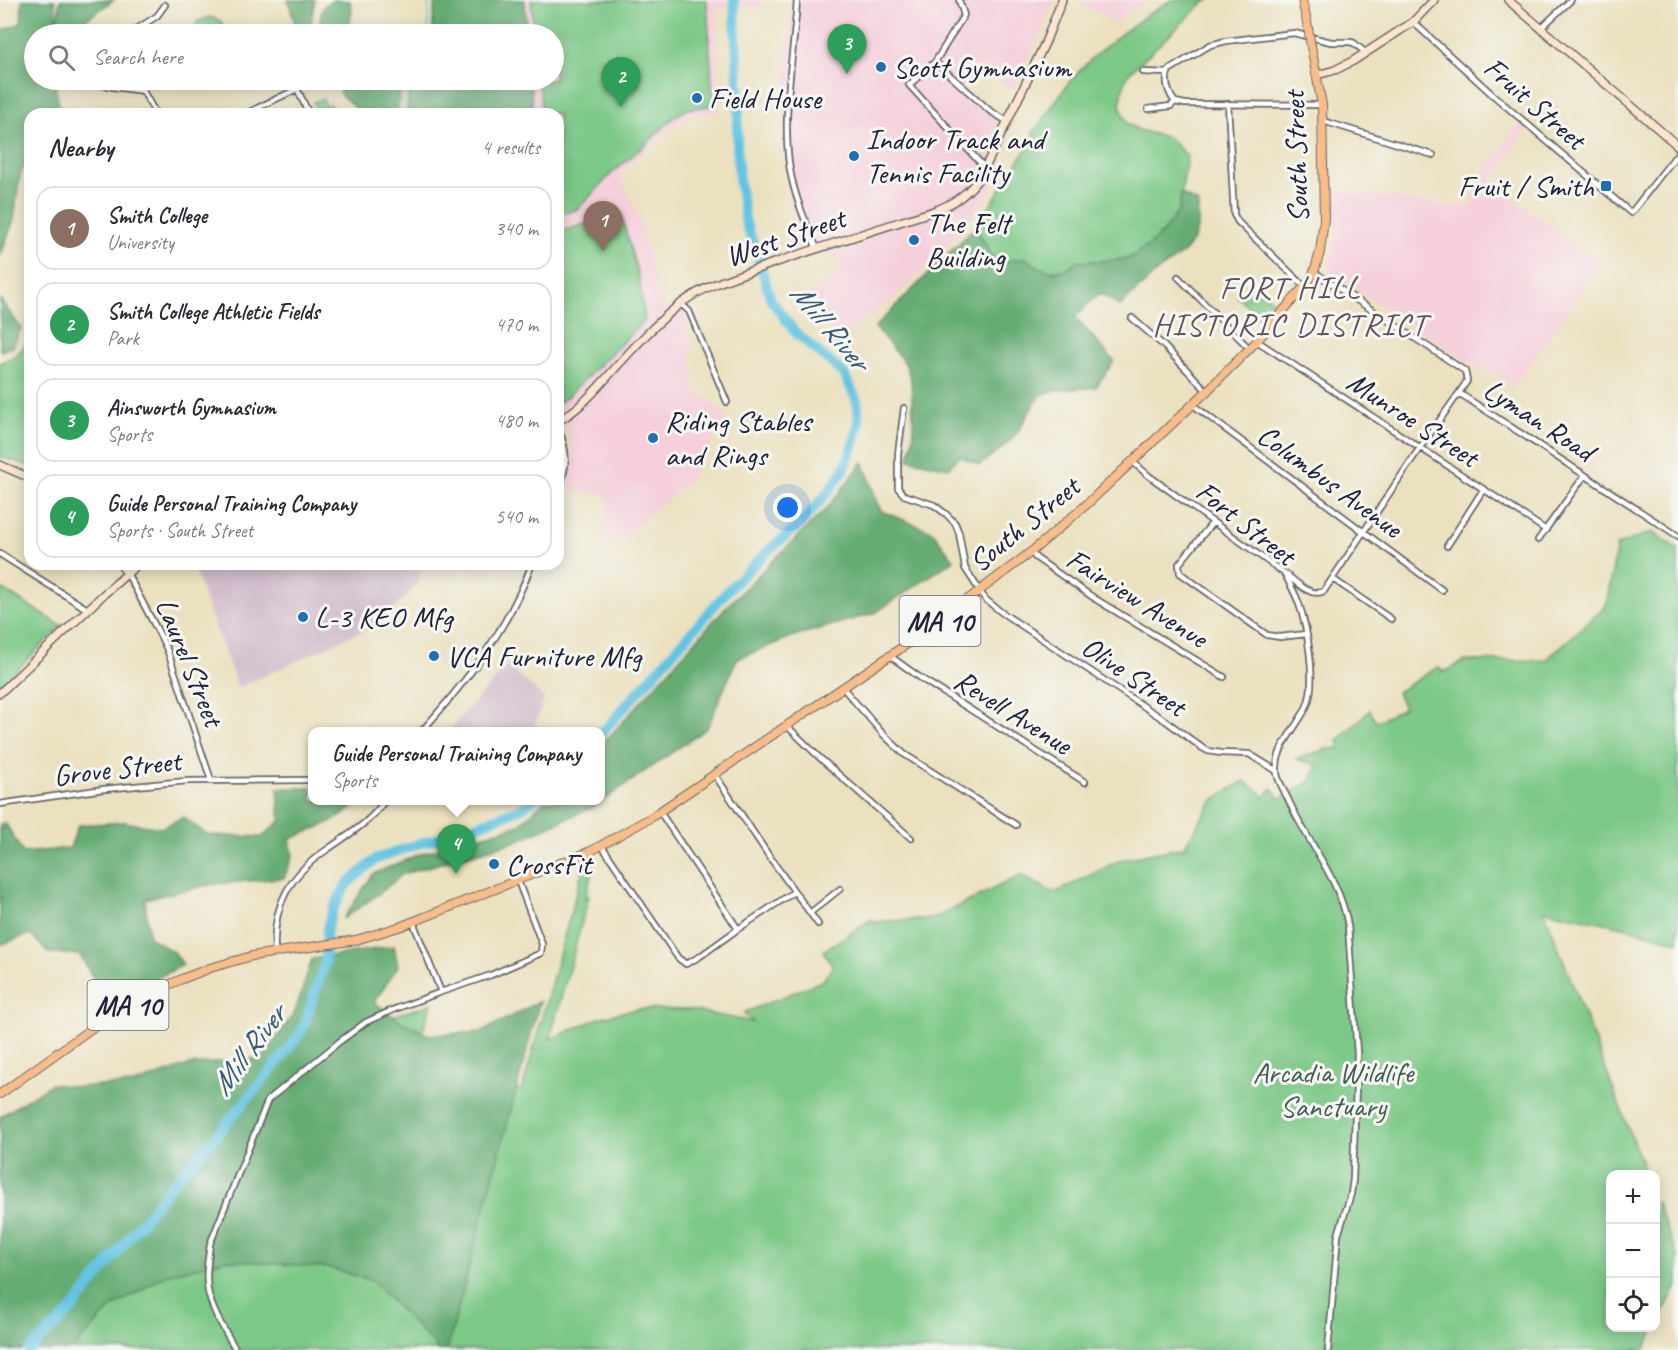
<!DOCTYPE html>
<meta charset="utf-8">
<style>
:root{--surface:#fff;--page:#f7f7f7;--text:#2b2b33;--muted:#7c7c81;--line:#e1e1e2;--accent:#0f766e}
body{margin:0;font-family:Caveat,sans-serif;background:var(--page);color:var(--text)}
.controls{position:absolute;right:18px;bottom:18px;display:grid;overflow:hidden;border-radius:12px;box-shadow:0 3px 15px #0003}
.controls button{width:54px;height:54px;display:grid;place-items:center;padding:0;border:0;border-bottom:2px solid var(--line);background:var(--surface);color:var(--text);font:30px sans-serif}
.you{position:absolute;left:788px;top:508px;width:21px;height:21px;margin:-15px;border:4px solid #fff;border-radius:50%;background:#1a73e8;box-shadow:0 0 0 9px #1a73e833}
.badge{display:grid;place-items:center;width:39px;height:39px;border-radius:50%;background:var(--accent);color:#fff;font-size:20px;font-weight:700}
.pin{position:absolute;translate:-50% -50px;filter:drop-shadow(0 2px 3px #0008)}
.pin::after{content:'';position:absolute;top:32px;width:21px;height:18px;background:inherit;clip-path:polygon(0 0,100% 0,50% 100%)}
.popup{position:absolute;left:308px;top:727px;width:297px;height:78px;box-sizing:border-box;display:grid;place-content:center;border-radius:12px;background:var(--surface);filter:drop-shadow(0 2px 4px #0005);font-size:20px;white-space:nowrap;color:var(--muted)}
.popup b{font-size:22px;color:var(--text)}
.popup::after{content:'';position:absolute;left:50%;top:100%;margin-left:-12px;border:12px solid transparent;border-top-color:var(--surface)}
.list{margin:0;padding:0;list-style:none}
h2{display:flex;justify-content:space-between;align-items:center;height:78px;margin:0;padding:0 24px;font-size:26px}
h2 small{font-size:20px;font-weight:400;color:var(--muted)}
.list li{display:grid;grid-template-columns:39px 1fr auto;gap:18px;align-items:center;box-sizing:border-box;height:84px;margin:0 12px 12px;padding:0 12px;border:2px solid var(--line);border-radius:18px}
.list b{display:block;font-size:22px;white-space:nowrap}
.list p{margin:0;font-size:20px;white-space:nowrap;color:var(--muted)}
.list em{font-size:20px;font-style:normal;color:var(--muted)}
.icon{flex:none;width:33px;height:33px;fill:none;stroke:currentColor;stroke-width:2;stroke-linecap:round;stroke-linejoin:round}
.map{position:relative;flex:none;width:1678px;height:1350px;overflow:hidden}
.search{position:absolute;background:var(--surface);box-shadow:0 3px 15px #0003;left:24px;top:24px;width:540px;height:66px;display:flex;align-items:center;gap:15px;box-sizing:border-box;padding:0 21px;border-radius:33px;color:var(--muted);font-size:22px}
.panel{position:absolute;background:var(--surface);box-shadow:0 3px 15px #0003;left:24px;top:108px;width:540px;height:462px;border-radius:18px}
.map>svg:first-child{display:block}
.built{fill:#f5cfda}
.industrial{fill:#d1bdcb}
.green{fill:#7cc886;stroke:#4f7560;stroke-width:1.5}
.forest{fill:#65ac73;stroke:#446757;stroke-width:1.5}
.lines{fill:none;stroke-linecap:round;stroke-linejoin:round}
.stream{stroke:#64c4e2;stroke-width:1.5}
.river{stroke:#64c4e2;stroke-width:10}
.street-casing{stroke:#686569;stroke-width:8}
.secondary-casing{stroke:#686569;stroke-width:10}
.primary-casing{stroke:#686569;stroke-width:10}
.street{stroke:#fff;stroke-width:4.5}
.secondary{stroke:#fce5cf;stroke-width:7}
.primary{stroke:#f8bd88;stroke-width:8}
.primary-bridge-casing{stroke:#686569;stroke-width:10;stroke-linecap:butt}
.primary-bridge{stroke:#f8bd88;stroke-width:8}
.poi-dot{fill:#1f6fb2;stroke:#f6f6f2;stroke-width:2}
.labels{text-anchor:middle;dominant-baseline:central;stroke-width:6;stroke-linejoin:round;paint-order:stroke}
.shield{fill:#f6f6f2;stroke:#626272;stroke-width:1.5}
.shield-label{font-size:28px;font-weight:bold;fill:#22223b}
.poi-label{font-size:30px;fill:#22223b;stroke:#f6f6f2;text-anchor:start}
.street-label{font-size:30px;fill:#22223b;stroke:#f6f6f2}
.park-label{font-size:30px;fill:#425c55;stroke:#f6f6f2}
.neighbourhood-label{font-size:32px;letter-spacing:1.5px;fill:#63515c;stroke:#f6f6f2}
.water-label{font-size:32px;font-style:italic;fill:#395b75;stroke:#f6f6f2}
</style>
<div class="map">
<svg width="1678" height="1350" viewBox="0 0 1678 1350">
<rect width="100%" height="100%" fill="#f6f6f2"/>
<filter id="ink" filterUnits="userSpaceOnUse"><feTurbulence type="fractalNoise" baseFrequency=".0167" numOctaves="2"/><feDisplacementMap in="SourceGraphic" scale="12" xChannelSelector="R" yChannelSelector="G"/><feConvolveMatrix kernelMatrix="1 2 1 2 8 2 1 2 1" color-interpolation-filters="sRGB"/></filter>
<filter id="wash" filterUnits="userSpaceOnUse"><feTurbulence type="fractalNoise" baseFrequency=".008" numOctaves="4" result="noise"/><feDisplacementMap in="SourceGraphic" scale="24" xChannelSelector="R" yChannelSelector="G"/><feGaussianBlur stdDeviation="1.35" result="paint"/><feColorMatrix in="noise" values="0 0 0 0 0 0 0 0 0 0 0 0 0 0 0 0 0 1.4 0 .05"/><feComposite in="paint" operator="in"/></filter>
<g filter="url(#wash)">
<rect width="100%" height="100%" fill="#ebe1bf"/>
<path class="built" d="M 445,0 L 761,0 L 761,7 L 717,8 L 718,113 L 686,115 L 620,173 L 642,226 L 661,307 L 685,307 L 695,390 L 728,416 L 689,481 L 617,544 L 601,540 L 608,497 L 562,487 L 572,460 L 573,451 L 570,440 L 558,411 L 558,114 L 458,114 L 454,80 L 554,80 L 554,34 L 449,34 Z
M 792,0 L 1054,0 L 1043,28 L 1012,91 L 979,67 L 962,91 L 980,107 L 998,120 L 984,154 L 1004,165 L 984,201 L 969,221 L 928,266 L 896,296 L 838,341 L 808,295 L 844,271 L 831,252 L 812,258 L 796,219 L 785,170 L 783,129 L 785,86 Z
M 1074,0 L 1146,0 L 1115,22 Z
M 1520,122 L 1528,129 L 1491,182 L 1601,264 L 1515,385 L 1468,362 L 1327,270 L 1336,232 L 1335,191 L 1471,207 L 1477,181 Z"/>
<path class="industrial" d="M 192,564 L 424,564 L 418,584 L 379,623 L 238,688 Z
M 508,665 L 544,698 L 533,731 L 448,731 Z"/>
<path class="green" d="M 531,0 L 707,0 L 712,84 L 716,105 L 687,109 L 674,117 L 644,146 L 612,173 L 578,209 L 558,215 L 558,114 L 542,114 L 539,80 L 554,80 L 554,34 L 534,34 Z
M 1171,0 L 1209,0 L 1201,5 L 1128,74 L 1123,88 L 1120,105 L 1127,123 L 1139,130 L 1169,138 L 1187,156 L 1179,210 L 1164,231 L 1148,246 L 1128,259 L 1081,262 L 1078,260 L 1068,269 L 1045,271 L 1024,258 L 996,263 L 975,227 L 993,201 L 1035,135 L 1033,133 L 1070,81 L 1094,56 L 1121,34 L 1141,19 Z
M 210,17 L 221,21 L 226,34 L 194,34 L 193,31 L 198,21 Z
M 323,99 L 326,106 L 328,107 L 330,103 L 333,114 L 318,114 L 313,102 Z
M 621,214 L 639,279 L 645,320 L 568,396 L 558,404 L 558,232 Z
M 1252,281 L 1276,305 L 1261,320 L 1237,296 Z
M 28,341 L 30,341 L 30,466 L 0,457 L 0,363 C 13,358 20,353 28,341 Z
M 1652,532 L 1678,549 L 1678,942 L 1624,927 L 1544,910 L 1646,1174 L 1610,1174 L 1610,1328 L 1656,1328 L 1656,1200 L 1678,1258 L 1678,1284 L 1644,1350 L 0,1350 L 0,1167 L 373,1022 L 432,1004 L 418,1043 L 452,1081 L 522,1090 L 584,864 L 595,860 L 585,899 L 589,896 L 550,1039 L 599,1018 L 622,1012 L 640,1009 L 690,1010 L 753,1022 L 743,1013 L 822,981 L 833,966 L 823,951 L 872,919 L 875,922 L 935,918 L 1021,875 L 1055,893 L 1120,860 L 1184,847 L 1213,800 L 1244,781 L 1260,792 L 1264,798 L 1272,788 L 1279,799 L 1310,782 L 1317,765 L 1296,759 L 1327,749 L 1340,748 L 1338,740 L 1370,710 L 1376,722 L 1404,708 L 1397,692 L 1438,667 L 1444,672 L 1465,661 L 1546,660 L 1606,606 L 1617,545 Z
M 0,588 L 62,626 L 0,686 Z"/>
<path class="forest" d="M 22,0 L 55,0 L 56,24 L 60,0 L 114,0 L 81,23 L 79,34 L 34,34 L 34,80 L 56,80 L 56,89 L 61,114 L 30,114 L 30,157 L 20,174 L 14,220 L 0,257 L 0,31 L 21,23 Z
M 288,0 L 315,0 L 309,34 L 296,34 L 294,20 Z
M 333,0 L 350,1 L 352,9 L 348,34 L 322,34 L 323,23 L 320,21 C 321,10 323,5 333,0 Z
M 435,0 L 525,0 L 527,34 L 432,34 Z
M 336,80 L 367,80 L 371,81 L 376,88 L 401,86 L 397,112 L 389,114 L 363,114 L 341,95 Z
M 411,80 L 530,80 L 533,114 L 406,114 Z
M 1181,194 L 1198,203 L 1198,225 L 1194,239 L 1183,253 L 1157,272 L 1120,306 L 1100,293 L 1075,317 L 1114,361 L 1096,387 C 1081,390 1053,387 1041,396 C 1033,403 1024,423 1018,432 C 1007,446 993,455 979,465 L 960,456 L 948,468 L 909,459 L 914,432 L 911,379 L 905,363 L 875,327 L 975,227 L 996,263 L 1024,258 C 1045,271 1057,279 1078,260 L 1081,262 L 1128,259 L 1148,246 L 1164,231 L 1179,210 Z
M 0,299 L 21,328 L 13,347 L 0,351 Z
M 863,462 L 881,511 L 932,531 L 954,560 L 875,613 L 794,636 L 737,659 L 707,728 L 595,806 L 514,842 L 403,874 L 380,893 L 343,919 L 373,874 L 417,855 L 519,825 L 544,801 L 600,800 L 600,747 L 726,607 L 828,507 Z
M 278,788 L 312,788 L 312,800 L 358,801 C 344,820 312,830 290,839 L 293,856 L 284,878 L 214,884 L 145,899 L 149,937 L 175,953 L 183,965 L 108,1003 L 80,955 L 49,953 L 30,934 L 0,945 L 0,824 L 6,824 L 23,853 L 70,848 L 78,825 L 124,822 L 161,828 L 183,817 L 208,835 L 262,837 L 280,821 Z
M 394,946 L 398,966 L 374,1002 L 402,1022 L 429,1035 L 481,1032 L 540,1001 L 447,1350 L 439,1350 L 372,1281 L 330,1268 L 226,1260 L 166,1275 L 111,1308 L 72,1350 L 0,1350 L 0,1117 L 51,1084 L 78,1087 L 134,1084 L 189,1065 L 262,1058 L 295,1012 L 312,959 Z"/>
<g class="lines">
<path class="stream" d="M 428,34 L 429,0
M 401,114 L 406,80"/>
<path class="river" d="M 600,735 L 732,586 L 769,550 L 800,524 L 825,496 L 844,470 L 853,446 L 859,422 L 857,401 L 844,374 L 795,332 L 771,300 L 756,251 L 746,224 L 739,181 L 737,146 L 739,101 L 734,0
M 29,1350 L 68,1314 L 173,1183 L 211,1142 L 282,1057 L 302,1031 L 325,963 L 327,928 L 333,909 L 347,884 L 376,859 L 421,843 L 466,830 L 522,808 L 533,800"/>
</g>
</g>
<g filter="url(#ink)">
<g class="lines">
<g class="street-casing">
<path id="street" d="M 797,0 C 794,56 781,114 790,170 C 795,198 806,223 817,249
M 959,0 L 964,15 L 935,62 L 909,85 L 985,168
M 1413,22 L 1493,95 L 1631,213 L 1678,153
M 1541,28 L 1571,0
M 129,34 L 157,16 L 165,5
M 935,62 L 990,111 L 1007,121
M 1143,72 L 1167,73
M 91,80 C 101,88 129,88 143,91 L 143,80
M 293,80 L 309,114
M 143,91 L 156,114
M 1175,102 C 1168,93 1164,80 1169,70 L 1210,45 L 1226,41 L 1294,33 L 1331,42 L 1350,42 L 1354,43 L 1366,53
M 1228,104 L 1234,215 L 1238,222 L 1305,287
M 1148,109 L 1171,106 L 1175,102 L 1185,104 L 1322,105
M 245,114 L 297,89
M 1323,121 L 1433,155
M 1314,272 L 1465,371 L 1467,381 L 1459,393 L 1678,536
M 1178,277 L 1250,349
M 681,304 L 689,311 L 727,402
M 1132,318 L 1163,345 L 1207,391
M 1257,341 L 1546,530
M 1193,405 L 1442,590
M 904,408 L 898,454 L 898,488 L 904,495 L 934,505 L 946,514 L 955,523 L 959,533 L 965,568 L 985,599 L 1001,612 L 1166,721 L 1201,747 L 1208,751 L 1221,753 L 1249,754 L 1277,771
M 558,429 C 569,453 567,467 558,491
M 1133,462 L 1149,476 L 1284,573 C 1289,582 1294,591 1298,601 C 1307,626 1318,684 1306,708 C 1296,729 1274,748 1277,774 C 1279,782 1284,791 1288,799 C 1306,841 1341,880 1348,926 L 1357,1053 L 1353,1179 L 1351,1194 L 1338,1235 L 1328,1350
M 1213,522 L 1179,564 L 1180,573 L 1267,635 L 1280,637 L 1306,634
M 1538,540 L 1585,475
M 1447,546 L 1483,490
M 1031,552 L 1036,558 L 1097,600 L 1224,677
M 0,554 L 87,609
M 127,573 L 161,637 L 168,652 L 211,780
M 1286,574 C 1296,582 1311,598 1324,591 L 1417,452 L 1459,393
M 1333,579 L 1391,619
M 890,656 L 922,679 L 1085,782
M 843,688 L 883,734 L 904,754 L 1016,825
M 787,726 L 821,759 L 911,838
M 421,732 C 468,679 507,631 532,564
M 715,775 L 771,859 L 818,924
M 0,804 L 104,789 L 187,781 L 312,780
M 660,812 L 738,929
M 602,846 L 678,958 L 686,964 L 699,957 L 738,929 L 794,892
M 810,913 L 840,889
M 413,922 L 441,992 L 491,975 L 541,953 L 542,944 L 518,881
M 275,951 C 272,905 290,874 328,849 C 349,834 371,822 385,800
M 236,1350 C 226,1332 212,1312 208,1291 C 205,1276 208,1259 210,1244 L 268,1100 L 339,1042 L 366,1022 L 395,1009 L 441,992"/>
</g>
<g class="secondary-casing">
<path id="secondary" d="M 1508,0 L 1678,146
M 1317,75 L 1335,70 L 1353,61 L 1413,22 L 1434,0
M 558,421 C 582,408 600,385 618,365 C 638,343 659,320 683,302 C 709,283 741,275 771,264 C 824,246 878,229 931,212 C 954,204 970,193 983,172 L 1045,43 L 1062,0
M 0,465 L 30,478
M 120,564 L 127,573
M 0,693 L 104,594 L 138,564"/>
</g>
<g class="primary-casing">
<path id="primary" d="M 1302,0 L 1307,22
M 0,1094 L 106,1018 L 150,993 L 182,979 L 210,968 L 252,956 L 356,940 L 402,926 L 591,851 L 650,818 L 919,636 L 1031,552 L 1085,506 L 1207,391 L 1257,341 L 1310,280 L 1314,272 L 1320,252 L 1324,219 L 1322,105 L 1311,46"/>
</g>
<use href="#street" class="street"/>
<use href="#secondary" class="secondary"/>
<use href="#primary" class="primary"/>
<g class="primary-bridge-casing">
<path id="primary-bridge" d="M 1307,22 L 1311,46"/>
</g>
<use href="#primary-bridge" class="primary-bridge"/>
</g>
</g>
<g class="poi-dot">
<circle cx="881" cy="67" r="6"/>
<circle cx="697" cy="98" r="6"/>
<circle cx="854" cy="156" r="6"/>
<rect x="1600" y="180" width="12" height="12" rx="3"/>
<circle cx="914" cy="240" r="6"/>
<circle cx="653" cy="438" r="6"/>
<circle cx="303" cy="617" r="6"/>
<circle cx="434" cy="656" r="6"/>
<circle cx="494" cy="864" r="6"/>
</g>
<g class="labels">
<g class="shield">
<rect x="899.5" y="596" width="81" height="50" rx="4.5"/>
<rect x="87.5" y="980" width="81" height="50" rx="4.5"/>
</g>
<g class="shield-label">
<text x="940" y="621">MA 10</text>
<text x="128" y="1005">MA 10</text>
</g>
<g class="poi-label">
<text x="893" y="67">Scott Gymnasium</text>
<text x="709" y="98">Field House</text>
<text x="866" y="139">Indoor Track and<tspan x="866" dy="34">Tennis Facility</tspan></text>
<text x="1594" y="186" text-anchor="end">Fruit / Smith</text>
<text x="926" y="223">The Felt<tspan x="926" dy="34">Building</tspan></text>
<text x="665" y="421">Riding Stables<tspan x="665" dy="34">and Rings</tspan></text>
<text x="315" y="617">L-3 KEO Mfg</text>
<text x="446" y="656">VCA Furniture Mfg</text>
<text x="506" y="864">CrossFit</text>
</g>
<g class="street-label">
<text transform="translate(1535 103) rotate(41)">Fruit Street</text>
<text transform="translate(1296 157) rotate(-92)">South Street</text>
<text transform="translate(785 237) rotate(-19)">West Street</text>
<text transform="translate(1413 419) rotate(33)">Munroe Street</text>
<text transform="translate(1539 420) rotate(33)">Lyman Road</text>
<text transform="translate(1330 481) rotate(36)">Columbus Avenue</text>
<text transform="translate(1246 523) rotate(38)">Fort Street</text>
<text transform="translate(1024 524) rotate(-39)">South Street</text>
<text transform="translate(1137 598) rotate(32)">Fairview Avenue</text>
<text transform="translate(190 662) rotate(68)">Laurel Street</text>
<text transform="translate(1134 676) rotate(34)">Olive Street</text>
<text transform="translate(1013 712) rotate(32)">Revell Avenue</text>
<text transform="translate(117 768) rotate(-7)">Grove Street</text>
</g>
<g class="park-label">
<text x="1333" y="1072">Arcadia Wildlife<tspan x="1333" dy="34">Sanctuary</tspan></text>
</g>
<g class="neighbourhood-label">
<text x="1290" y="287">FORT HILL<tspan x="1290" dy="37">HISTORIC DISTRICT</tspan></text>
</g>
<g class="water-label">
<text transform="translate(830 326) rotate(50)">Mill River</text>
<text transform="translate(248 1050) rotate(-53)">Mill River</text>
</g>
</g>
</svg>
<div class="controls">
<button>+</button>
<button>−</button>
<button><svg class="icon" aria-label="locate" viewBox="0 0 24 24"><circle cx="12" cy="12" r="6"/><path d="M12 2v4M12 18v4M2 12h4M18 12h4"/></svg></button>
</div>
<div class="you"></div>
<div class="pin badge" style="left:603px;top:251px;background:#8d6e63">1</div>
<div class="pin badge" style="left:621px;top:107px;background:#2e9e5b">2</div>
<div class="pin badge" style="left:847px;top:74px;background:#2e9e5b">3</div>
<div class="pin badge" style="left:456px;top:874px;background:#2e9e5b">4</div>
<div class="popup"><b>Guide Personal Training Company</b>Sports</div>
<div class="search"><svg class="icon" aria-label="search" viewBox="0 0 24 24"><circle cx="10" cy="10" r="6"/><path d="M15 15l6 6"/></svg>Search here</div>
<section class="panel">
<h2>Nearby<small>4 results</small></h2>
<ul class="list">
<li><span class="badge" style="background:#8d6e63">1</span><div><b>Smith College</b><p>University</p></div><em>340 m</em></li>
<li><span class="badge" style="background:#2e9e5b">2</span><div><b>Smith College Athletic Fields</b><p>Park</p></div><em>470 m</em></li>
<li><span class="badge" style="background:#2e9e5b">3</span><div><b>Ainsworth Gymnasium</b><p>Sports</p></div><em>480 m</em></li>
<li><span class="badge" style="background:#2e9e5b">4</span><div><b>Guide Personal Training Company</b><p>Sports · South Street</p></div><em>540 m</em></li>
</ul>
</section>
</div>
